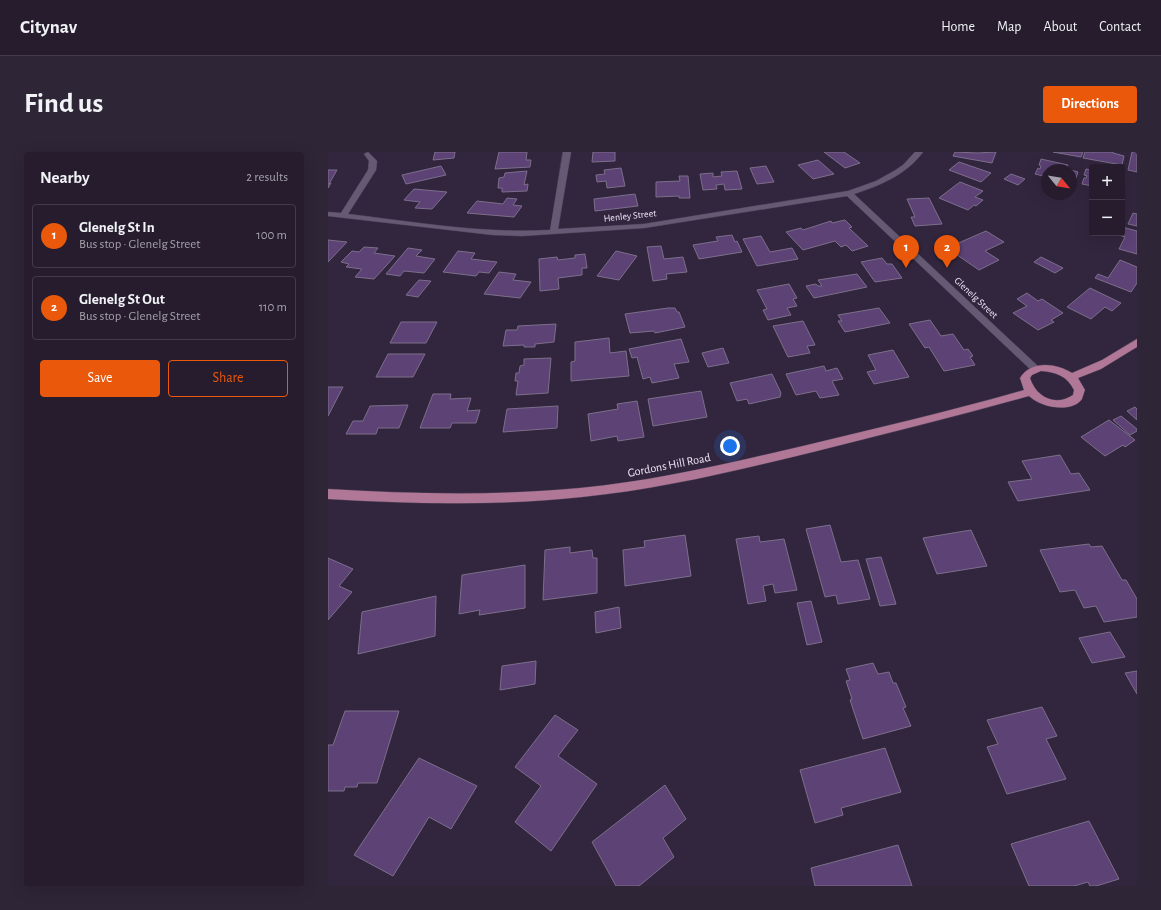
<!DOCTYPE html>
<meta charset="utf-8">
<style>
:root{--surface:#261c2e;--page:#2e2536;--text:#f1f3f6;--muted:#a4a1aa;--line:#423a4a;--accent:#ea580c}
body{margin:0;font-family:"Alegreya Sans",sans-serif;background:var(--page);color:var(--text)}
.controls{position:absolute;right:12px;top:12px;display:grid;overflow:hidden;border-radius:4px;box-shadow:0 4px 16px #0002}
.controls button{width:36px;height:36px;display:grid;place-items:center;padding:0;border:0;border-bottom:1px solid var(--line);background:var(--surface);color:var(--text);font:20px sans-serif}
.compass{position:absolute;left:713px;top:12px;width:36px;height:36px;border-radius:50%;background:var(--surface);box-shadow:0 4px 16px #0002;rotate:120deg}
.you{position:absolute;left:402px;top:294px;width:14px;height:14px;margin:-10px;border:3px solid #fff;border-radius:50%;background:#1a73e8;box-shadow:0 0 0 6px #1a73e833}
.badge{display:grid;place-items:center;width:26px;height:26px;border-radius:50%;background:var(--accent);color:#fff;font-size:13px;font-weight:700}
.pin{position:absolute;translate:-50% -33px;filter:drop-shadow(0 1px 2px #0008)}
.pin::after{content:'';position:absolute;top:21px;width:14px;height:12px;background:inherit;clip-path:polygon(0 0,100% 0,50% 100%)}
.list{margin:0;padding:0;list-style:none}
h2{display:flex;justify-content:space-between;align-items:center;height:52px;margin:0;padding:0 16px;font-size:17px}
h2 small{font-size:13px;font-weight:400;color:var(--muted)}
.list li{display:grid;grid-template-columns:26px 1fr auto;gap:12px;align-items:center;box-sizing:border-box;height:64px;margin:0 8px 8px;padding:0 8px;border:1px solid var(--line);border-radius:4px}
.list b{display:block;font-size:15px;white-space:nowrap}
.list p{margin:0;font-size:13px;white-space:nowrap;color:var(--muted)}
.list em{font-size:13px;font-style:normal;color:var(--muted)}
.actions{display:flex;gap:8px;padding:12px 16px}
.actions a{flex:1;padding:9px 0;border:1px solid var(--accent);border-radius:4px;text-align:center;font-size:14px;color:var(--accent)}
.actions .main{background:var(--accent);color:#fff}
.map{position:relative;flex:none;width:809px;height:734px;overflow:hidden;border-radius:4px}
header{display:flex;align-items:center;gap:24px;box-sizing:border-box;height:56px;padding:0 20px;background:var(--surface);border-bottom:1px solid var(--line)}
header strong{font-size:19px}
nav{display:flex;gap:22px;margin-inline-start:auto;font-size:14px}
.intro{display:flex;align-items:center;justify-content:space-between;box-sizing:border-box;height:96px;padding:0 24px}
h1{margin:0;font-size:28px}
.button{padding:10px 18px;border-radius:4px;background:var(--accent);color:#fff;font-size:14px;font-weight:700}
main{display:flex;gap:24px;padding:0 24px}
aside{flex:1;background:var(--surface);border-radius:4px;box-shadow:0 4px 16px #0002}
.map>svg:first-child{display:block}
.building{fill:#5c4275;stroke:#7d6f8b}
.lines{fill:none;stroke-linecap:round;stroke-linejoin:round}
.minor-casing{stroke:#4d4257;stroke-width:1}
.major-casing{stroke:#4d4257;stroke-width:1}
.minor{fill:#665974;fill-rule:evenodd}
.major{fill:#b07797;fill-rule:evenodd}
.labels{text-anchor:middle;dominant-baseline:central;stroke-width:3;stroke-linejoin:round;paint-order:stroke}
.far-street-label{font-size:10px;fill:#efe8f8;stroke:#32263e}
.street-label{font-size:12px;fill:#efe8f8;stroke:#32263e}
</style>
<header>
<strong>Citynav</strong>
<nav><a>Home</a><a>Map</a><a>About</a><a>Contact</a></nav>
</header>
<div class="intro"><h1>Find us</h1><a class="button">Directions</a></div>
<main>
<aside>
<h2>Nearby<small>2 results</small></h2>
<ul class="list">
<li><span class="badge">1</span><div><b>Glenelg St In</b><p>Bus stop · Glenelg Street</p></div><em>100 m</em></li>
<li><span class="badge">2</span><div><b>Glenelg St Out</b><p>Bus stop · Glenelg Street</p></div><em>110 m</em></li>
</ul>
<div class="actions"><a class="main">Save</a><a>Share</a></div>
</aside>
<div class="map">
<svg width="809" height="734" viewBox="0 0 809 734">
<rect width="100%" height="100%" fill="#32263e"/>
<path class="building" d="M 107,0 L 127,0 L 126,6 L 105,8 Z
M 171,0 L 199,0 L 198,8 L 203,8 L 202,15 L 167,17 Z
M 265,0 L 287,0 L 287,9 L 264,10 Z
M 496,0 L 516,0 L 532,11 L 517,16 Z
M 627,0 L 649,1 L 668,0 L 664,11 L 625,4 Z
M 725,0 L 755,0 L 753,5 Z
M 757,0 L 785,0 L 785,1 L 796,4 L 794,13 L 755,6 Z
M 804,0 L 809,0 L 809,20 L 800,18 Z
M 713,7 L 740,13 L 738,17 L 742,18 L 719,18 L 719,25 L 707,22 L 710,16 L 712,17 L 713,14 L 711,13 Z
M 490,8 L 506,22 L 485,27 L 470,13 Z
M 631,10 L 663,21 L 653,30 L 621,18 Z
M 113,14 L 118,23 L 78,32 L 74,23 Z
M 438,14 L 446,30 L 429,32 L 422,16 Z
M 293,16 L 297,34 L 279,36 L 278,29 L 269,30 L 268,23 L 277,22 L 276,18 Z
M 758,17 L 764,18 L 764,34 L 754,32 L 756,26 L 758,26 L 759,24 L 756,23 Z
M 0,18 L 9,18 L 1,32 L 3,31 L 0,36 Z
M 743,18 L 750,20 L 747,29 L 743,28 Z
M 199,19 L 196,33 L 200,32 L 199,39 L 174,40 L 174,36 L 170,36 L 171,26 L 176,25 L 177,21 Z
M 409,19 L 414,37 L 397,38 L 396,32 L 388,33 L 389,37 L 375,38 L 372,22 L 385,21 L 385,25 L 394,24 L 393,20 Z
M 683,22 L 697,27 L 690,33 L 676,27 Z
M 351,24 L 360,24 L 362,46 L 351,46 L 351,44 L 328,45 L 328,30 L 352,29 Z
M 632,30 L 655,39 L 647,45 L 655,48 L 648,54 L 646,53 L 640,58 L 611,46 Z
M 86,37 L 119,40 L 104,57 L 87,56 L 92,50 L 76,48 Z
M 307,42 L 310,54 L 267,59 L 266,47 Z
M 179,46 L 189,47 L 185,53 L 194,54 L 186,65 L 139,61 L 149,49 L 175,52 Z
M 601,46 L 614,72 L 587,74 L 583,65 L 587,65 L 579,47 Z
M 805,61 L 809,62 L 809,74 L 800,72 Z
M 517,68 L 524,75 L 521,76 L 540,94 L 524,99 L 518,93 L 513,95 L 507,89 L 475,98 L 458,80 L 473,76 L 475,78 L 503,69 L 504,71 Z
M 794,75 L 809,79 L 809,102 L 791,97 L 797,85 L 785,81 L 794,81 Z
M 658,79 L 676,90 L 657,99 L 671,108 L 651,118 L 619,96 Z
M 404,83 L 407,90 L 409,89 L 414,100 L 371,107 L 365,93 L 390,89 L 388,85 Z
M 433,84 L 442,100 L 464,96 L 470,107 L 429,114 L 415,87 Z
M 0,88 L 19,90 L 0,110 Z
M 333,94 L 336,107 L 355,105 L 359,120 L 338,122 L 339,127 L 325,129 L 319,95 Z
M 36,95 L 50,96 L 46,101 L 67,104 L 46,127 L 27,125 L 34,117 L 18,115 L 21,112 L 13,110 L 24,99 L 31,100 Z
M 80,96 L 94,98 L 88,104 L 107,107 L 96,121 L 76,119 L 72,124 L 58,122 Z
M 130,99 L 147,101 L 143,107 L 169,110 L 161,121 L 151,120 L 148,124 L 115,120 Z
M 288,99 L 309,104 L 291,128 L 269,124 Z
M 257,102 L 259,116 L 254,116 L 254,123 L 230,126 L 231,137 L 212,139 L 211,107 L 229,105 L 230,108 L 247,106 L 247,103 Z
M 713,105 L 735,116 L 727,121 L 706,110 Z
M 554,106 L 559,112 L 564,112 L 574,126 L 547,130 L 533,110 Z
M 792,108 L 809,115 L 809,131 L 803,140 L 767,126 L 770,122 L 780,126 Z
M 171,120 L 188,122 L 185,128 L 203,130 L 192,146 L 156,142 Z
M 529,122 L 539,135 L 486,146 L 478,134 L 488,132 L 490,134 L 494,134 L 490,128 Z
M 91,128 L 103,129 L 90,145 L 78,143 Z
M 461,132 L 469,146 L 465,147 L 469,154 L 459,156 L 463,163 L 440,168 L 435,158 L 439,157 L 429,138 Z
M 762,136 L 793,151 L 784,159 L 777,155 L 763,167 L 739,155 Z
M 699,141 L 710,149 L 714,147 L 735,161 L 723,168 L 726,170 L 710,178 L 685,161 L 699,154 L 689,147 Z
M 340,156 L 347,156 L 349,160 L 351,160 L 357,175 L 327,181 L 326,179 L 302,181 L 297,162 Z
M 551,156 L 562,171 L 517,180 L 510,169 L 514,169 L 510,163 Z
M 602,168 L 613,184 L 625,182 L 636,198 L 640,197 L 645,204 L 642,205 L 647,213 L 616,219 L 601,195 L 597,196 L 581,172 Z
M 475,169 L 487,193 L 479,194 L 482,201 L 460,205 L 445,174 Z
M 73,170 L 109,170 L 98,191 L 62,191 Z
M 228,172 L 226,190 L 207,192 L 207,195 L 196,195 L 196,193 L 175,194 L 178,178 L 189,178 L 190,174 Z
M 281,186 L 282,201 L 298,199 L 301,224 L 243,229 L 243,210 L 247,209 L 247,190 Z
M 353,187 L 361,210 L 346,212 L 351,226 L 324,231 L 322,225 L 315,227 L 309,205 L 304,206 L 301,197 Z
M 395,196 L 401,211 L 380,215 L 374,201 Z
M 565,198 L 581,225 L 546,232 L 539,220 L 548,218 L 540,203 Z
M 60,202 L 97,202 L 85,225 L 48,225 Z
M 223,206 L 220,241 L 188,243 L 190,229 L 187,229 L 188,221 L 191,221 L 192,214 L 196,213 L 196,207 Z
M 496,214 L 498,219 L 509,216 L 515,227 L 504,229 L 511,243 L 492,246 L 488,239 L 468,243 L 458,222 Z
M 444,222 L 453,241 L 452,245 L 421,252 L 419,247 L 409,249 L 402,231 Z
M 0,235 L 15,235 L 0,264 Z
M 373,239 L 379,265 L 325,274 L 320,247 Z
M 105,242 L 123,242 L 122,247 L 143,246 L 139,259 L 152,258 L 148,271 L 124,271 L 122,276 L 92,276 Z
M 309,249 L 316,285 L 290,289 L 289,284 L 263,289 L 260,262 L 290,257 L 289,252 Z
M 80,253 L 71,276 L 50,276 L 48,282 L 18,282 L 25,269 L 35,269 L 42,254 Z
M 230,254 L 229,276 L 175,280 L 179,257 Z
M 807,255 L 809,257 L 809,268 L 799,259 Z
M 793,264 L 809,277 L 809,279 L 802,283 L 785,268 Z
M 781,268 L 807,288 L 797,295 L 795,293 L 777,304 L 753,285 Z
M 732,303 L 743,322 L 751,321 L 762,338 L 690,349 L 680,330 L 704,327 L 694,309 Z
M 502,373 L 513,410 L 530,408 L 542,447 L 510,452 L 508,443 L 497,445 L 478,377 Z
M 643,378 L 659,414 L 609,422 L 595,386 Z
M 357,383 L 363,424 L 297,434 L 295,398 L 317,395 L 316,389 Z
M 431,384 L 432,390 L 456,387 L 469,438 L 447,441 L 445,432 L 435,434 L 438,449 L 420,452 L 408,387 Z
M 761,392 L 763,395 L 774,394 L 794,428 L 798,428 L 809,447 L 809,465 L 776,470 L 768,454 L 756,456 L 747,438 L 732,440 L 712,398 Z
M 242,395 L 242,401 L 264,398 L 265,406 L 269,406 L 269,441 L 215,448 L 217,398 Z
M 553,405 L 568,452 L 552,454 L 538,407 Z
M 0,406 L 25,417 L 11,434 L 24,440 L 0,468 Z
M 197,413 L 197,456 L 151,463 L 152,458 L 131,462 L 134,423 Z
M 108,444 L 107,484 L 30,502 L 34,460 Z
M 483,449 L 494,490 L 479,493 L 469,451 Z
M 291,455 L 293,476 L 268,481 L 267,460 Z
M 782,480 L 797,505 L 764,511 L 751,486 Z
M 208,509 L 207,532 L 172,538 L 174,514 Z
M 545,511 L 550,522 L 561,520 L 565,531 L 568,531 L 578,555 L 575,556 L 583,574 L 535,587 L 522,548 L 524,547 L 518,529 L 522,528 L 518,517 Z
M 809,519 L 809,542 L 797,521 Z
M 714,555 L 729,584 L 718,587 L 738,627 L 679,642 L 659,595 L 670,592 L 659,568 Z
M 17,559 L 71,559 L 49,631 L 30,631 L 29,635 L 17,635 L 16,639 L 0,639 L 0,593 L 5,593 Z
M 227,563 L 250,578 L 230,604 L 269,632 L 223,699 L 187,670 L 213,634 L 187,615 Z
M 557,596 L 573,640 L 513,656 L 515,663 L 487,671 L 472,618 Z
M 91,606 L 149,634 L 123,677 L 101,665 L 65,724 L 26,703 Z
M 337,633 L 358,667 L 335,686 L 346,705 L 311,734 L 288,734 L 264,690 Z
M 761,669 L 791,727 L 768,734 L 762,734 L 760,730 L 746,734 L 701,734 L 683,692 Z
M 570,693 L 584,734 L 487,734 L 483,716 Z"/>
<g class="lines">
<g class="minor-casing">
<path id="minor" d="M 235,0 L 243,0 L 230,77 L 316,72 L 520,39 L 548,29 L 566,19 L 575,13 L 587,0 L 595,0 C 578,23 553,33 526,42 L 713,217 L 708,220 L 704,219 L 519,44 L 316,76 L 194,84 L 165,83 L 0,64 L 0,60 L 13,61 L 40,18 L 41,9 L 36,2 L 40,0 L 49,9 L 48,18 L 20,62 C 87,70 155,82 222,78 Z"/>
</g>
<g class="major-casing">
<path id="major" d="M 809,187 L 809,195 L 804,198 L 773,217 L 750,226 L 757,238 C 756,240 755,244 754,247 C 743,262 712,255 701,244 C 631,264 560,281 489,299 C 411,318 334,337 254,345 C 170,354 85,352 0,347 L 0,337 C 84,342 168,344 252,336 C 327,329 402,311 475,294 C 549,276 623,259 696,238 L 692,226 C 703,208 728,211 744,221 L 774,208 ZM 713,219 C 728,220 739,224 746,238 L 745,243 C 727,255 708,245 702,226 L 704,223 Z"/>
</g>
<use href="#minor" class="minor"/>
<use href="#major" class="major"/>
</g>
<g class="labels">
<g class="far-street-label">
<text transform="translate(302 64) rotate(-6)">Henley Street</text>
<text transform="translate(648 146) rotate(43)">Glenelg Street</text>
</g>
<g class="street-label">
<text transform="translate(341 313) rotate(-11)">Gordons Hill Road</text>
</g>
</g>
</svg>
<div class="controls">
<button>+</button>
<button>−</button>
</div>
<svg class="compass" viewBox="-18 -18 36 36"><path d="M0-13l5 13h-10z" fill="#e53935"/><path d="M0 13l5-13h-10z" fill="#a4a1aa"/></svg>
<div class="you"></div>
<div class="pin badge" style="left:578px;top:116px">1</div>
<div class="pin badge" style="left:619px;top:116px">2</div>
</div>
</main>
